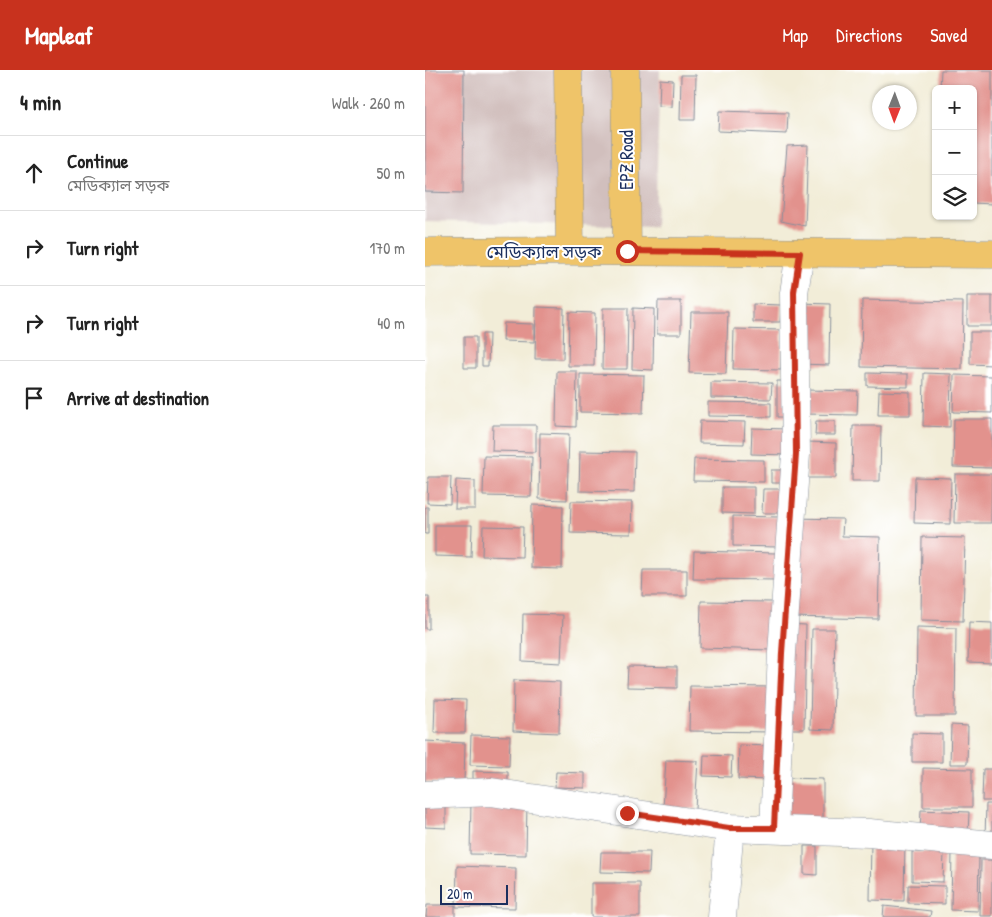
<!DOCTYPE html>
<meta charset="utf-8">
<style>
:root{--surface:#fff;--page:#f2f2f2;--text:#222;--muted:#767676;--line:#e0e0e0;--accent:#c8321e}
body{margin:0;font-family:"Patrick Hand","Noto Sans Bengali",sans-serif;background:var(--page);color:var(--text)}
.controls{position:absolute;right:15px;top:15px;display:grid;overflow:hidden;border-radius:8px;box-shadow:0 1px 4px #0004}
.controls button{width:45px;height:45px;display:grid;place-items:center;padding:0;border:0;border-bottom:1px solid var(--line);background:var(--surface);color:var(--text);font:25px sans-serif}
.compass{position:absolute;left:447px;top:15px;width:45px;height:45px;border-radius:50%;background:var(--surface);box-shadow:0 1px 4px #0004;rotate:181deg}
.scale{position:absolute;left:15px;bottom:12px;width:68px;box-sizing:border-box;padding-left:5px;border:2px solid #1b2f5e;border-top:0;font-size:14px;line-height:18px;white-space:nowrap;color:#1b2f5e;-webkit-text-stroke:4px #fff;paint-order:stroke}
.stop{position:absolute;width:15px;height:15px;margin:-11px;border:4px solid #c8321e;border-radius:50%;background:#fff}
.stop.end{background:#c8321e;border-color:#fff;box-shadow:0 1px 5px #0008}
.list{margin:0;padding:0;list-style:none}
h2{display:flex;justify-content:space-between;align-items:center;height:65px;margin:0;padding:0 20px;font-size:21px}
h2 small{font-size:16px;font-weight:400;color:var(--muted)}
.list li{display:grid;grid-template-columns:32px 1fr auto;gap:15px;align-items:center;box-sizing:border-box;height:75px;padding:0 20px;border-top:1px solid var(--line)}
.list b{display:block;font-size:19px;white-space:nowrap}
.list p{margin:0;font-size:16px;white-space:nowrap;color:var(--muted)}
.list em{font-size:16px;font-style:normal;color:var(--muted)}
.icon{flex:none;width:28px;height:28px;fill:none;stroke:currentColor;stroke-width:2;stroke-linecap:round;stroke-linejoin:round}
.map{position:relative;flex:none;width:567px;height:847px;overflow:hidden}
header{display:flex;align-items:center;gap:30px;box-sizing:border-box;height:70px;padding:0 25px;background:var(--accent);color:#fff}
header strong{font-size:24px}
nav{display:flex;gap:28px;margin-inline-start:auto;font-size:18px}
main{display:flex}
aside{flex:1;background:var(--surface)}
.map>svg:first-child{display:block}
.industrial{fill:#d1bfbd}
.building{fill:#e2928d}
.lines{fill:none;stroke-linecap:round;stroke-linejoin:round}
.minor-casing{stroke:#868e9b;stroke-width:29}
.major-casing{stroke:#868e9b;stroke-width:29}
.minor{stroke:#fff;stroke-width:28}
.major{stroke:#efc469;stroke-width:28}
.route{stroke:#c8321e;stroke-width:6}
.labels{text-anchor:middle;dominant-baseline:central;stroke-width:4;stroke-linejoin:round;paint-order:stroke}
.street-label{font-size:18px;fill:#1b2f5e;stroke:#fff}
</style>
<header>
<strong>Mapleaf</strong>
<nav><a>Map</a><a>Directions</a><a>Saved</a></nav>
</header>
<main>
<aside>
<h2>4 min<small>Walk · 260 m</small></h2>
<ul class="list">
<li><svg class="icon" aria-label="ahead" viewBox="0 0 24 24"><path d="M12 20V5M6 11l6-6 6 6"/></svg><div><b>Continue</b><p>মেডিক্যাল সড়ক</p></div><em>50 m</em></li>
<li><svg class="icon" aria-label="right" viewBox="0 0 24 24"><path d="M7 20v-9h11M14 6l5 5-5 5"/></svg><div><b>Turn right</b></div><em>170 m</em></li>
<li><svg class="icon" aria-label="right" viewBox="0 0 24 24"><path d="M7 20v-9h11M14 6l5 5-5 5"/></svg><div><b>Turn right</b></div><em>40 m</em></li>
<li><svg class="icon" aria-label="arrive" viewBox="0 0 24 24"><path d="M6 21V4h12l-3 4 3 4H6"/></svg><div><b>Arrive at destination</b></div></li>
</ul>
</aside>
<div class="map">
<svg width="567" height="847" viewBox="0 0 567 847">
<rect width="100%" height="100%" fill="#fff"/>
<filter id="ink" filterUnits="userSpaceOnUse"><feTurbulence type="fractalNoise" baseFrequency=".02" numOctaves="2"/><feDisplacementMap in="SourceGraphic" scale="10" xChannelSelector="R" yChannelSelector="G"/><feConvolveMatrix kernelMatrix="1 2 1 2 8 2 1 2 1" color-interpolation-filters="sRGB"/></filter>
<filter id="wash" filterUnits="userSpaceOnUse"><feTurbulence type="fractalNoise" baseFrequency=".0096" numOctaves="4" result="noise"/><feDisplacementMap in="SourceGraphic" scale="20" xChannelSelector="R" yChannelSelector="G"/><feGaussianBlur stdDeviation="1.12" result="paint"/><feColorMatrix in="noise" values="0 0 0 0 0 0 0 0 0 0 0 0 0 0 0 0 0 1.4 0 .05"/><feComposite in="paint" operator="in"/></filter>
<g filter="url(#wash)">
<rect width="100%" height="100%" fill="#f2edd8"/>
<path class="industrial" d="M 0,0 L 235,0 L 230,157 L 0,151 Z"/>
<g id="blocks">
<path class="building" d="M 0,0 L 39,0 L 38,123 L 0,122 Z
M 516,0 L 567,0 L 567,134 L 548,133 L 548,19 L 515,19 Z
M 256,5 L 271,5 L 270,50 L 255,50 Z
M 235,9 L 248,10 L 247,37 L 234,36 Z
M 294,41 L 363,43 L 362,64 L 293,61 Z
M 383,75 L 380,156 L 356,151 L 362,76 Z
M 542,226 L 567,226 L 567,256 L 542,256 Z
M 437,230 L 538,232 L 537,299 L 436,297 Z
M 233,231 L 256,231 L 256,264 L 232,264 Z
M 376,233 L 405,234 L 404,295 L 375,294 Z
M 328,234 L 356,235 L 355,252 L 328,252 Z
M 111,237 L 139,238 L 138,289 L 110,289 Z
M 178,238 L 203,238 L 202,299 L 177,299 Z
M 208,238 L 229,239 L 228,300 L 207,299 Z
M 144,242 L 170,243 L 169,296 L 143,296 Z
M 266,242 L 303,242 L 301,304 L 264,303 Z
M 79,253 L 109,254 L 109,272 L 78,271 Z
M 309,259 L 357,260 L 356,300 L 308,299 Z
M 545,262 L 567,262 L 567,295 L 545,294 Z
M 57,264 L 64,264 L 63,296 L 57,296 Z
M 39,267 L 51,267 L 51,298 L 39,298 Z
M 132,301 L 152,301 L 151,357 L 131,356 Z
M 442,303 L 483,304 L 483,317 L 442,316 Z
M 499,303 L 526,304 L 525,357 L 498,356 Z
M 155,304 L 219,305 L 218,343 L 155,342 Z
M 529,305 L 567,306 L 567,343 L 528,342 Z
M 352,311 L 365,311 L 364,347 L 352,347 Z
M 286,312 L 347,313 L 346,329 L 286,328 Z
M 380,320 L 433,321 L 432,345 L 379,344 Z
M 454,321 L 485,322 L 485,345 L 453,345 Z
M 283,332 L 346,333 L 346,347 L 283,346 Z
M 529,349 L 567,349 L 567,398 L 528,397 Z
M 275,351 L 320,352 L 319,374 L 274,373 Z
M 391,351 L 410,351 L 410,365 L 390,365 Z
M 68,355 L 111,355 L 111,382 L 67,381 Z
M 428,356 L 456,356 L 455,411 L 427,411 Z
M 327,358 L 363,359 L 363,385 L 326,384 Z
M 115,363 L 144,364 L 142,430 L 114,429 Z
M 382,372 L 411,373 L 411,408 L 382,408 Z
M 155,381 L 210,382 L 209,422 L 154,421 Z
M 59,386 L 107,387 L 106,427 L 58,426 Z
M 269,389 L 339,390 L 339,412 L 268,411 Z
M 346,400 L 363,400 L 362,413 L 346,413 Z
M 530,404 L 567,404 L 566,453 L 529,453 Z
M 3,407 L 26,407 L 25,434 L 2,433 Z
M 490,407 L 526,408 L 525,454 L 489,453 Z
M 31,410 L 50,411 L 50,439 L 30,439 Z
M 297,417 L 329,417 L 329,444 L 297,443 Z
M 338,419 L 362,419 L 361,443 L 337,443 Z
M 146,431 L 207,432 L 206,464 L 145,463 Z
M 107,435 L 138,436 L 137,499 L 106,498 Z
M 0,437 L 3,437 L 3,464 L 0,464 Z
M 308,446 L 354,447 L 353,477 L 308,476 Z
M 368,448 L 418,449 L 417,466 L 455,467 L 453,549 L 366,547 Z
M 10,455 L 47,455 L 46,487 L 10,486 Z
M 58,456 L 98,457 L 97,487 L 57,486 Z
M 497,467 L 540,468 L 538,551 L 496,550 Z
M 269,481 L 352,483 L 352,510 L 268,509 Z
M 218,500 L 262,500 L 262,526 L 217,526 Z
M 0,527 L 4,527 L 4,559 L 0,559 Z
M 276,531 L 347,532 L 346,580 L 275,578 Z
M 98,544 L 138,545 L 136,593 L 97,591 Z
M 544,552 L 567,553 L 567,593 L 543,592 Z
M 362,554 L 381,555 L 379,659 L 360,659 Z
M 492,557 L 531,558 L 530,646 L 491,646 Z
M 387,559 L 410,559 L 408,660 L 385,659 Z
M 203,596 L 252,597 L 252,618 L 202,617 Z
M 89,610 L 135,612 L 134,663 L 88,661 Z
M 265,616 L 350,617 L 349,662 L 264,661 Z
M 10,629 L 41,630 L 40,663 L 9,663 Z
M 526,655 L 543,656 L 542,694 L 525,694 Z
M 487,663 L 517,664 L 517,692 L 487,692 Z
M 46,665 L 85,666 L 84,696 L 45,695 Z
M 0,671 L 40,673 L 39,714 L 0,712 Z
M 314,675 L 347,676 L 346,710 L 313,709 Z
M 279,685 L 307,686 L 306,707 L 278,706 Z
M 241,690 L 273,691 L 270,739 L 238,738 Z
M 498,698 L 547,699 L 547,737 L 498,737 Z
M 558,699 L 567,699 L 567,731 L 557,731 Z
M 48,701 L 83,702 L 83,714 L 48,713 Z
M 131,702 L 160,703 L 160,718 L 130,717 Z
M 363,708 L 398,709 L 398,752 L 362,751 Z
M 46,731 L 102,732 L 101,785 L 45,784 Z
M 0,733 L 21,733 L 21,758 L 0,757 Z
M 561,734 L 567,734 L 567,768 L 560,768 Z
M 496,740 L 544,742 L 543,765 L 495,763 Z
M 446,771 L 480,772 L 479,831 L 445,830 Z
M 379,776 L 392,776 L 392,805 L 379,804 Z
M 527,781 L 554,782 L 553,841 L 526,840 Z
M 176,782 L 225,782 L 224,803 L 175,802 Z
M 487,782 L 519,782 L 518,812 L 487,811 Z
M 556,790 L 567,790 L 567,846 L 555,846 Z
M 32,796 L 91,798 L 90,838 L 31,837 Z
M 166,813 L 215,813 L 215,847 L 166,847 Z
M 483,815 L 520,816 L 520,834 L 483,833 Z
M 2,835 L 30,835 L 30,847 L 1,847 Z
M 459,836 L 506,841 L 505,847 L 458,847 Z"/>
</g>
</g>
<g filter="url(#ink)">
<use href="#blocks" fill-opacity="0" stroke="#868e9b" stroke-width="1"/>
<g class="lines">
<g class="minor-casing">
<path id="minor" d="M 0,725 L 66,722 L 305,758 L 444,763 L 567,775
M 349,758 L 357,583 L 371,384 L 369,223 L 375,183
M 297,847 L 305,758"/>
</g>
<g class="major-casing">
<path id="major" d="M 143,0 L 145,181
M 200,0 L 202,181
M 0,182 L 145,181 L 567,184"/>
</g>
<use href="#minor" class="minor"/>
<use href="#major" class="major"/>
</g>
</g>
<g class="lines" filter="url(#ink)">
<path class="route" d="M 202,181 L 375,183 L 369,222 L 371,384 L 357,583 L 349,758 L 304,758 L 202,743"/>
</g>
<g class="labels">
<g class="street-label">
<text transform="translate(201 90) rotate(-90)">EPZ Road</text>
<text x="119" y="181">মেডিক্যাল সড়ক</text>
</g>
</g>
</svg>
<div class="controls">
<button>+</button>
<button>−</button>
<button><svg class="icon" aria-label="layers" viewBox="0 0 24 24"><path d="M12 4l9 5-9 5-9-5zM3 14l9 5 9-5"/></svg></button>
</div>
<svg class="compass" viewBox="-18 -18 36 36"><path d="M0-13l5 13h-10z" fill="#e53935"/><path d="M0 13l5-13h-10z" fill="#767676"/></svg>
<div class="scale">20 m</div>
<div class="stop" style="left:202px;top:181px"></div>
<div class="stop end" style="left:202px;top:743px"></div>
</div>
</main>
